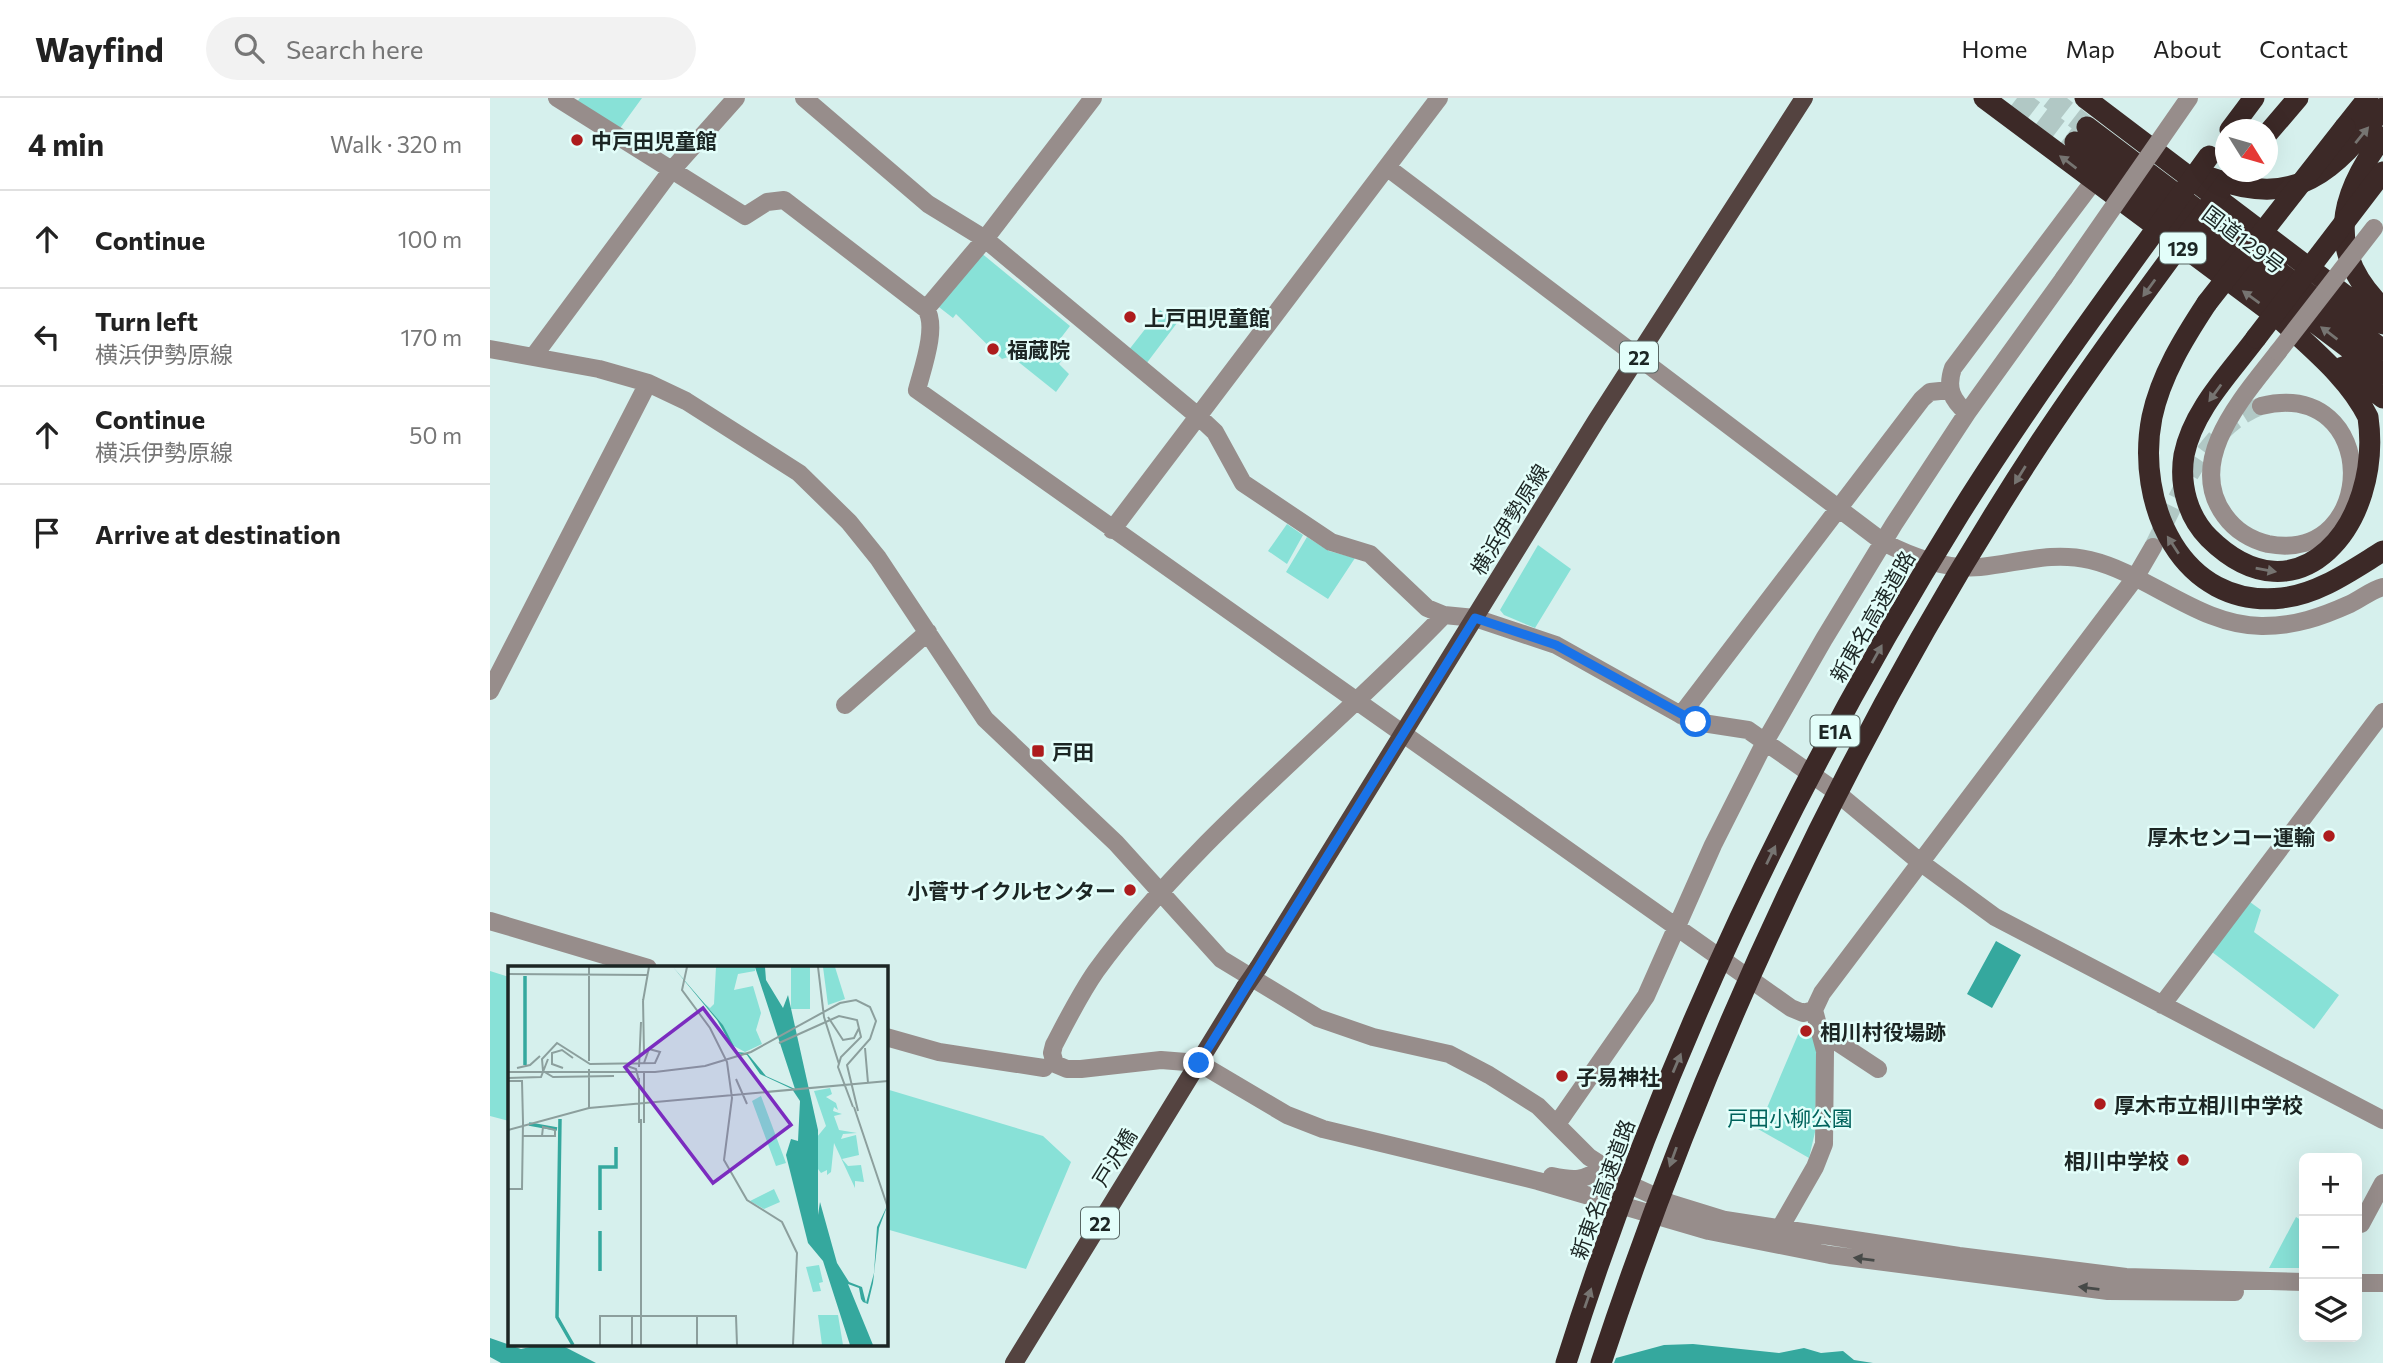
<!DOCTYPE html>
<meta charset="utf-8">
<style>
:root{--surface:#fff;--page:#f2f2f2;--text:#222;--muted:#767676;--line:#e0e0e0}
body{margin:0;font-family:Commissioner,"Noto Sans JP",sans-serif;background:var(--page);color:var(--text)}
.controls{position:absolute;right:21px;bottom:21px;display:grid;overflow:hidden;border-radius:10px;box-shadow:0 7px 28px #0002}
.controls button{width:63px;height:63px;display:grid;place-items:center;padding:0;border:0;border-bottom:2px solid var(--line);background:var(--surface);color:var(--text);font:35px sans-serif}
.compass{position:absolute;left:1725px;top:21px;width:63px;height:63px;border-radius:50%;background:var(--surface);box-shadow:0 7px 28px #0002;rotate:127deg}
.stop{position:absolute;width:21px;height:21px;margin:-16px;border:5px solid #1a73e8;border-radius:50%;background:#fff}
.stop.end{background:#1a73e8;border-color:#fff;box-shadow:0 2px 7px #0008}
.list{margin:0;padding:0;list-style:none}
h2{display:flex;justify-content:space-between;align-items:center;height:91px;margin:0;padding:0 28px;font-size:30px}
h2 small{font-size:23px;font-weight:400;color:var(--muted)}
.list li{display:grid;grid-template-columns:46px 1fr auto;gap:21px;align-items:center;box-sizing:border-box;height:98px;padding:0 28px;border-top:2px solid var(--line)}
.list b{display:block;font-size:26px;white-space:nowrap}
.list p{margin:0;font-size:23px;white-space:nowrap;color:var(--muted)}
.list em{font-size:23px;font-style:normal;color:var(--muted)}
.icon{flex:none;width:38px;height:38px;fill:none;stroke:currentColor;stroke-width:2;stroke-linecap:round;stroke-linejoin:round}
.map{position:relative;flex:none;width:1893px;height:1265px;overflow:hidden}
header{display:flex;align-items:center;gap:42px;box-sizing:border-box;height:98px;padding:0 35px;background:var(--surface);border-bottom:2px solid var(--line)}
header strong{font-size:33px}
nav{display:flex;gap:38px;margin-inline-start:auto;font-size:24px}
.search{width:490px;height:63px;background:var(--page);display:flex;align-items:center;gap:18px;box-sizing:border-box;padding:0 24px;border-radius:38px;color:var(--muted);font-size:26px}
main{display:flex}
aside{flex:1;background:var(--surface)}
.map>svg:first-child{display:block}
.green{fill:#88e1d7}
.water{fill:#35a89e}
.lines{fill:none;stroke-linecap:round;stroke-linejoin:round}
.minor-tunnel{stroke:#b1c8c5;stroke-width:18;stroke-dasharray:18 9;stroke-linecap:butt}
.highway-tunnel{stroke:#b1c8c5;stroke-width:21;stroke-dasharray:21 10;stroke-linecap:butt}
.minor{stroke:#978d8b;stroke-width:18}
.major{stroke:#544340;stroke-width:18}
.highway{stroke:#3c2927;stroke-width:21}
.minor-bridge{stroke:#978d8b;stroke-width:18}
.major-bridge{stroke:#544340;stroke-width:18}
.highway-bridge{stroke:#3c2927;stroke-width:21}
.oneway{fill:#767471}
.oneway2{fill:#474a48}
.route{stroke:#1a73e8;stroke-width:9}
.poi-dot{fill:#ad1c1d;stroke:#e3fefa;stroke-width:2.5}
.labels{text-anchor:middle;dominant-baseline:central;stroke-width:5;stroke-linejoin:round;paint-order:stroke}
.shield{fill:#e3fefa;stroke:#586764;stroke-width:2}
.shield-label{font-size:19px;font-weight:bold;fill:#1c2624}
.poi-label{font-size:21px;font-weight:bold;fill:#1c2624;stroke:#e3fefa;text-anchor:start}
.street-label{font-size:21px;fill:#1c2624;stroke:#e3fefa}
.park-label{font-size:21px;fill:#00635c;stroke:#e3fefa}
.inset-river{fill:none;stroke:#35a89e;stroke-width:3.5}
.inset-road{fill:none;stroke:#8c9f9d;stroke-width:2}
.view{fill:#7b2cbf;fill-opacity:0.15;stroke:#7b2cbf;stroke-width:3.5}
.inset-edge{fill:none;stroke:#1c2624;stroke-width:3.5}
</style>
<header>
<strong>Wayfind</strong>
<div class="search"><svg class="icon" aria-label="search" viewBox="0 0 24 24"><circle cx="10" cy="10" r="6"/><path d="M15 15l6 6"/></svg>Search here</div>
<nav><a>Home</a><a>Map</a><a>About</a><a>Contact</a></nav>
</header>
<main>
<aside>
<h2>4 min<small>Walk · 320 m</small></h2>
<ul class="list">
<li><svg class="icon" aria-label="ahead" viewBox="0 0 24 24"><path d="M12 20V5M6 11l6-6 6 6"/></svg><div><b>Continue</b></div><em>100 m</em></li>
<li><svg class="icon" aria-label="left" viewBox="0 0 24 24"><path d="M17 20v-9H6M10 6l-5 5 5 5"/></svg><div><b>Turn left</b><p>横浜伊勢原線</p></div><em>170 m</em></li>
<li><svg class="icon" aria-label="ahead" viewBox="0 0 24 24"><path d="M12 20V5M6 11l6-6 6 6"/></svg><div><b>Continue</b><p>横浜伊勢原線</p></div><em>50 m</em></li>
<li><svg class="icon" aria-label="arrive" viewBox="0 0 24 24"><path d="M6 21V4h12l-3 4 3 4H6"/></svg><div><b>Arrive at destination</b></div></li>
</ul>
</aside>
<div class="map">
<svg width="1893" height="1265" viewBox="0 0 1893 1265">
<rect width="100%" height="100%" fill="#d6f0ed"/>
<path class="green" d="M 90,0 L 152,0 L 128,33 L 85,6 Z
M 490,154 L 580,228 L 567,245 L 578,254 L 569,266 L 579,276 L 566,294 L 521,258 L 512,261 L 466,216 L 463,220 L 445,206 Z
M 670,212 L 687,225 L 656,266 L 638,253 Z
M 797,426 L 813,437 L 797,466 L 778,453 Z
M 817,439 L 839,453 L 865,460 L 838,501 L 796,474 Z
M 1048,447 L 1081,471 L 1045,530 L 1014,517 L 1010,512 Z
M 1760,804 L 1771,812 L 1764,834 L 1849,897 L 1824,931 L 1722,854 Z
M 0,873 L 19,879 L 19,1023 L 0,1018 Z
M 1310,932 L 1322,939 L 1327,948 L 1325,1034 L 1319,1060 L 1268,1031 Z
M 396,991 L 553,1038 L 581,1064 L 536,1171 L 396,1131 Z
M 1806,1119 L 1814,1124 L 1814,1170 L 1779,1170 Z"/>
<path class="water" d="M 1506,843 L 1531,857 L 1502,910 L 1477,896 Z
M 0,1240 L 31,1251 L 49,1247 L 75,1249 L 106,1265 L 11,1265 L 0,1259 Z
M 1203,1246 L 1289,1255 L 1314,1250 L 1331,1255 L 1353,1253 L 1364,1262 L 1383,1265 L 1124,1265 L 1126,1260 L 1174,1247 Z"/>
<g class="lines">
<path class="minor-tunnel" d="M 1663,449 C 1689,398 1714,330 1771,308"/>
<path class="highway-tunnel" d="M 1527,0 L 1585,44
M 1560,0 L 1597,29"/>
<path class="minor" d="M 67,0 L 255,118 L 277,104 L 294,102 L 436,211 C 448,229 432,272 427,292 L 1301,910 L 1313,915 L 1324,912
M 314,0 L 438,106 L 495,141 L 709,319 L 725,334 L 753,385 L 841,444 L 880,456 L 937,510 L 954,517 L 985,520 L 1066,547 L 1191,617 L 1206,624 L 1258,632 L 1341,690 L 1430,764 L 1505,819 L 1893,1022
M 898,70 L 1393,444 C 1422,459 1457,472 1490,469 C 1529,465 1561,453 1600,462 C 1659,476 1711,529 1773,528 C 1805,528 1831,519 1860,506 C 1871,501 1881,492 1893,489
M 436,211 L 495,141 L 603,0
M 0,251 L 109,271 L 158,285 L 196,303 L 309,375 L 359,424 L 388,460 L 495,621 L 626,745 L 731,861 L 828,920 L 883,939 L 959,956 L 999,977 L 1048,1008 L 1099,1059 L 1147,1090 L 1180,1105 L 1235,1122 L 1469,1158 L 1636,1179 L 1814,1184
M 43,259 L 181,73 L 246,0
M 1771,308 C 1892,279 1890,467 1778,446 C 1761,442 1745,432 1735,418 C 1693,362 1756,296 1788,254
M 1477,315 C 1462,302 1456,290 1463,270 L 1603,84
M 622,432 L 949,0
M 954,517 C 841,635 702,741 606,873 C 590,896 577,922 564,947 L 562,955 L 565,966 L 577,971 L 591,971 L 671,962 L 709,965 L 797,1017 L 833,1031 L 1048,1083 L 1219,1133 L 1340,1157 L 1618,1193 L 1745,1194
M 0,593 L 158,285
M 355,607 L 438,534
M 1191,617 L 1432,301 L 1440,294 L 1460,292
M 0,823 L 158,870
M 1672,907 L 1893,614
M 1329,932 L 1388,971
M 396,939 L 449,954 L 554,970
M 1067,1026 L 1156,898 L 1223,747 L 1276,642 L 1334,541 L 1404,426 L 1477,315 L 1574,180
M 1062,1078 C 1085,1083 1094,1083 1113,1069
M 1867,1124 L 1871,1126 L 1893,1085
M 1290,1130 L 1325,1069 L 1334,1046 L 1335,953 L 1324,912 L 1332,895 L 1645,480 L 1663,449
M 1867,1185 L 1893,1185"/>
<path class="major" d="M 768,870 L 1106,323 L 1314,0
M 524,1265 L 755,889"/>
<path class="highway" d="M 1494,0 L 1797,226
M 1595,0 L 1893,226
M 1597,29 L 1893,252
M 1855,29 L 1878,0
M 1740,32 L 1764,0
M 1778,35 L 1808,0
M 1893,39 C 1848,98 1835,154 1893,210
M 1585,44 L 1893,276
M 1722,80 C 1806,111 1844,74 1893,10
M 1717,205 C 1694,240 1671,277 1662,319 C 1645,405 1691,511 1792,500 C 1829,496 1862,472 1893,453
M 1766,240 C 1740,275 1703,312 1694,357 C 1689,387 1698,419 1719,440 C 1808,528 1893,426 1878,319 C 1859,280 1821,250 1789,220
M 1853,269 L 1893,300"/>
<path class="minor-bridge" d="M 1574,180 L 1699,0
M 1788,254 L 1884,130"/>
<path class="major-bridge" d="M 755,889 L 768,870"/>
<path class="highway-bridge" d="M 1717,205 L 1855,29
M 1766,240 L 1893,74
M 1076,1265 C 1170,967 1305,680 1470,415 C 1547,292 1634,176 1719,58
M 1111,1265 C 1218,942 1362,632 1549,346 C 1610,254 1677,165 1743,75"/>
</g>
<defs><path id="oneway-solid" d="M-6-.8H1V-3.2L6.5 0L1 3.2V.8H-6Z" transform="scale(1.75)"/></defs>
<g class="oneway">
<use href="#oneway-solid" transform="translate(1872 37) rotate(-51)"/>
<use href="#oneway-solid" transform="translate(1578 64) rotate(-143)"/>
<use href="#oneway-solid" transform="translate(1659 190) rotate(126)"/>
<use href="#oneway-solid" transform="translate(1761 199) rotate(-144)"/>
<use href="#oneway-solid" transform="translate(1839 235) rotate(-143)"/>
<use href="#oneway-solid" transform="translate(1725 295) rotate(126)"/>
<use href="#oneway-solid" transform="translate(1530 377) rotate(122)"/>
<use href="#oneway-solid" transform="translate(1683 447) rotate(-123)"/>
<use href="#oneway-solid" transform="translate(1776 472) rotate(10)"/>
<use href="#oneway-solid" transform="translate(1387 556) rotate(-61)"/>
<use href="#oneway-solid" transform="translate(1281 757) rotate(-64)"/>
<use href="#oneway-solid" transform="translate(1187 965) rotate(-67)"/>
<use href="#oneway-solid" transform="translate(1183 1059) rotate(110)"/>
<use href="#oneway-solid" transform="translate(1098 1200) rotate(-71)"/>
</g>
<g class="oneway2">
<use href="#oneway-solid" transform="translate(1374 1161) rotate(-173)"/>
<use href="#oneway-solid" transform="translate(1599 1190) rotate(-173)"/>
</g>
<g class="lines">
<path class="route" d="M 709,965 L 985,520 L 1066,547 L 1206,624"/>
</g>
<g class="poi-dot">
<circle cx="87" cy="42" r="7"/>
<circle cx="640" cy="219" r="7"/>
<circle cx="503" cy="251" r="7"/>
<rect x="541" y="646" width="14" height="14" rx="3.5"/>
<circle cx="1839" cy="738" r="7"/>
<circle cx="640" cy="792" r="7"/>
<circle cx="1316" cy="933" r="7"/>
<circle cx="1072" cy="978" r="7"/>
<circle cx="1610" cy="1006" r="7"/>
<circle cx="1693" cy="1062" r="7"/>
</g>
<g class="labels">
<g class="shield">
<rect x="1670" y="134.5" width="46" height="31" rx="5"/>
<rect x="1130" y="243.5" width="38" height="31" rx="5"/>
<rect x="1320.5" y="617.5" width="49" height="31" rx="5"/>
<rect x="591" y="1109.5" width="38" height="31" rx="5"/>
</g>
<g class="shield-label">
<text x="1693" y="150">129</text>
<text x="1149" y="259">22</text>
<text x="1345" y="633">E1A</text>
<text x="610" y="1125">22</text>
</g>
<g class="poi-label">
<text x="101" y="42">中戸田児童館</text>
<text x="654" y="219">上戸田児童館</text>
<text x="517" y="251">福蔵院</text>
<text x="562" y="653">戸田</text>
<text x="1825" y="738" text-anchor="end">厚木センコー運輸</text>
<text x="626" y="792" text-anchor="end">小菅サイクルセンター</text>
<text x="1330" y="933">相川村役場跡</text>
<text x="1086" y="978">子易神社</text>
<text x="1624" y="1006">厚木市立相川中学校</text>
<text x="1679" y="1062" text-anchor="end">相川中学校</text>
</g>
<g class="street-label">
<text transform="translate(1754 141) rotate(37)">国道129号</text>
<text transform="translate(1019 421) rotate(-58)">横浜伊勢原線</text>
<text transform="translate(1382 518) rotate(-60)">新東名高速道路</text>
<text transform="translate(624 1059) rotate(-58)">戸沢橋</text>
<text transform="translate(1112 1091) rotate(-70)">新東名高速道路</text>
</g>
<g class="park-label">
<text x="1300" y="1019">戸田小柳公園</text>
</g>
</g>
<g transform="translate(18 868)">
<rect width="380" height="380" fill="#d6f0ed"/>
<path d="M 208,1 L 247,1 L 247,5 L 230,8 L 226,24 L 245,20 L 253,47 L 248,64 L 254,78 L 237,86 L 224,79 L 215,59 L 196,37 L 202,42 L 206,38 ZM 283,1 L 302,1 L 302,43 L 283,43 ZM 315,1 L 327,1 L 337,33 L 320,39 ZM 322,122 L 324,128 L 318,131 L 328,137 L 330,144 L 326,141 L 325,145 L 334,148 L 326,150 L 331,164 L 349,167 L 335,168 L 333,173 L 348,169 L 351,189 L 334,193 L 340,200 L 353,199 L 356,216 L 347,215 L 347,222 L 326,177 L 323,206 L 319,209 L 319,204 L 313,207 L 310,203 L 309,171 L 318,160 L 306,125 ZM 253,130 L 278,197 L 268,200 L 244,135 ZM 266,223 L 272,236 L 256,243 L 242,235 ZM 311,299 L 315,316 L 311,317 L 313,325 L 305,326 L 298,301 ZM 310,349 L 330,349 L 335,379 L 314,379 Z" fill="#88e1d7"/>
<path d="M 165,1 L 215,59 L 229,86 L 239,87 L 258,110 L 287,123 L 247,1 L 257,1 L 258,14 L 275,42 L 280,29 L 310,164 L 310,249 L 312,236 L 329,297 L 341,316 L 354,321 L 358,337 L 366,307 L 369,261 L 380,238 L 371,262 L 365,317 L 360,338 L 355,336 L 353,333 L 351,322 L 340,318 L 365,379 L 342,379 L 315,295 L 300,277 L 278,189 L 283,173 L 290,175 L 292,135 L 284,123 L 252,108 L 239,89 L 228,87 L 209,54 Z" fill="#35a89e"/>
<path class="inset-river" d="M 17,10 L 17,99M 52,153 L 49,351 L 65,379M 21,158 L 49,163M 92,244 L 92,201 L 108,201 L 108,181M 92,305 L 92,265"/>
<path class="inset-road" d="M 81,1 L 81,95M 179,1 L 174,24 L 202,62 L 219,96 L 224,132 L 216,194 L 239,234 L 274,256 L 289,287 L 285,379M 310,1 L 316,51 L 331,98M 0,8 L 139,9M 135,33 L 136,87M 135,35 L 141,1M 320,51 L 335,74 L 346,72 L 351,62M 271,77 L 331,50 L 349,54 L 353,71 L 333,91 L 330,101 L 345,141M 357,82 L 360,117M 119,100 L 128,103 L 131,115M 131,101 L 133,56M 9,102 L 22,99 L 32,90M 55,102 L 44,98 L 44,87 L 54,84 L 65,92M 136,105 L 136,157M 0,106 L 147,106 L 197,100 L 243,86 L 332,37 L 348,34 L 362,41 L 368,55 L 362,73 L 339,99 L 350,145M 106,110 L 45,111 L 35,105 L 34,93 L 49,77 L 82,98 L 147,97 L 152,86 L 141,83 L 136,97M 0,112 L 33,111 L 40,93M 131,112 L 131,157M 228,113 L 239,138M 0,115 L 14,115 L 15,156 L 14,223 L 0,223M 346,141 L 380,242M 81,142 L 81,103M 0,164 L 81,142 L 380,115M 14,170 L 47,170 L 47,164 L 35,161 L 34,170M 134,350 L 228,350 L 229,379M 189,350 L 189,379M 92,379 L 92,350 L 133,350M 124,379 L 124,350M 133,379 L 133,153"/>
<path class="view" d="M 195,42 L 283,159 L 205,217 L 117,101 Z"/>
<rect width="380" height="380" class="inset-edge"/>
</g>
</svg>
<div class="controls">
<button>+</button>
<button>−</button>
<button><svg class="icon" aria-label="layers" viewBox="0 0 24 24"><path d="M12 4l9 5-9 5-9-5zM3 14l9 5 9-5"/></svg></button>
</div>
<svg class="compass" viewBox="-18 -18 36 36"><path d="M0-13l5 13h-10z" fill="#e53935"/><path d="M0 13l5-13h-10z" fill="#767676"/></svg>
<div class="stop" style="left:1206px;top:624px"></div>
<div class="stop end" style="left:709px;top:965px"></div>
</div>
</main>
